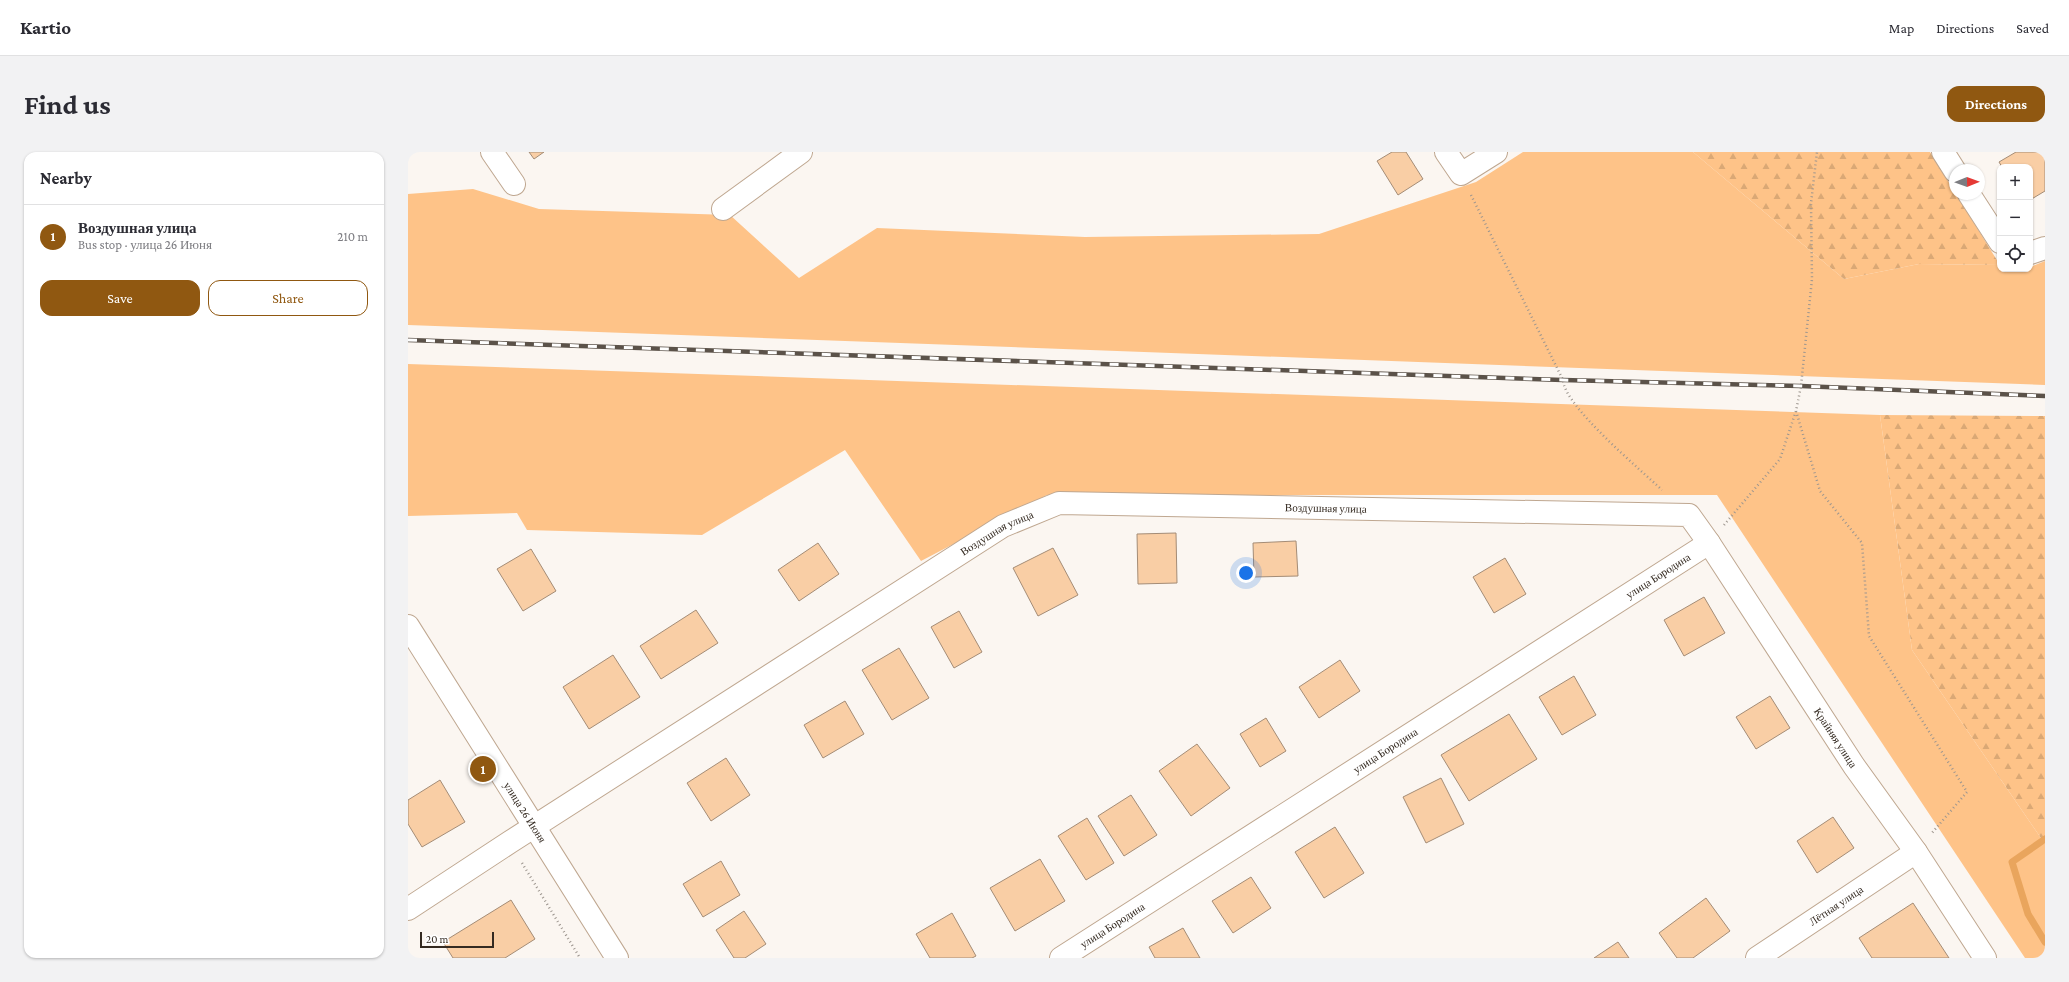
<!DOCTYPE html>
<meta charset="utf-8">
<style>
:root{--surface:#fff;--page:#f2f2f3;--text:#2b2b33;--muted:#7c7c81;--line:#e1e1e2;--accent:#905811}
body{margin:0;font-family:"Crimson Pro",serif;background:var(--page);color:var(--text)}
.controls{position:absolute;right:12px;top:12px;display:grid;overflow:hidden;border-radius:8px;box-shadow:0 1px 3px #0004}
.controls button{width:36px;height:36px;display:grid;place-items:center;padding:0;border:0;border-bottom:1px solid var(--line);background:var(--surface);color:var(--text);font:20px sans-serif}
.compass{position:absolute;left:1541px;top:12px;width:36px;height:36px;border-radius:50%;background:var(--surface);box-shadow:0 1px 3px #0004;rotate:89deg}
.scale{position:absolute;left:12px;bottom:10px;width:74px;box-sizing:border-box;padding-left:4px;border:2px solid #342a21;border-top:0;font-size:11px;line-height:14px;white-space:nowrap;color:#342a21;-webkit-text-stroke:3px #fff;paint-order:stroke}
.you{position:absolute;left:838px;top:421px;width:14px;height:14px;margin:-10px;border:3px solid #fff;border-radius:50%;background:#1a73e8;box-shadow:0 0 0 6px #1a73e833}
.badge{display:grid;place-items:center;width:26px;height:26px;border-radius:50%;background:var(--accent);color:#fff;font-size:13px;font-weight:700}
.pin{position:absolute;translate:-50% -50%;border:2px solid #fff;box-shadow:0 1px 4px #0006}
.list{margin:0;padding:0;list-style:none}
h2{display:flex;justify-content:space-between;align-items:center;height:52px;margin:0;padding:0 16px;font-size:17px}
h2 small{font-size:13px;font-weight:400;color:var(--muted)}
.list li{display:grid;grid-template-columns:26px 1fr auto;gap:12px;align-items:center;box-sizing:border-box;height:64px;padding:0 16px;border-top:1px solid var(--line)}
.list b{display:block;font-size:15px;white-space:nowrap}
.list p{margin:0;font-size:13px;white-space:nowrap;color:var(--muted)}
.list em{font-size:13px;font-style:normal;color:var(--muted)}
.actions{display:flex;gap:8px;padding:12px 16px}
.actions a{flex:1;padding:9px 0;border:1px solid var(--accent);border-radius:12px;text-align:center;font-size:14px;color:var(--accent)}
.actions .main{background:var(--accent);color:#fff}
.icon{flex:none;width:22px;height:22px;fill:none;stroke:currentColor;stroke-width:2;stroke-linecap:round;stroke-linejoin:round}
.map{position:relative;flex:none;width:1637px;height:806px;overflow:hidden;border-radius:12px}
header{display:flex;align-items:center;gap:24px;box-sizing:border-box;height:56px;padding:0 20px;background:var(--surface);border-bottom:1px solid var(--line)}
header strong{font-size:19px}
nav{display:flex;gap:22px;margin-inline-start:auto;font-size:14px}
.intro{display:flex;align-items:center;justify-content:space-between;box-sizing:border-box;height:96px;padding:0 24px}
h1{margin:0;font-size:28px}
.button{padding:10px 18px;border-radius:12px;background:var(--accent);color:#fff;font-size:14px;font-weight:700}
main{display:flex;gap:24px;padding:0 24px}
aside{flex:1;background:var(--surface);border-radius:12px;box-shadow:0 1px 3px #0004}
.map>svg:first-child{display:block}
.green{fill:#fec388}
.forest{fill:url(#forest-firs)}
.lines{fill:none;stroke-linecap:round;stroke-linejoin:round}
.stream{stroke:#e9a55d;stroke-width:7}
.building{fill:#f9cea5;stroke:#a48c76}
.minor-casing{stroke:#bfa790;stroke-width:24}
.secondary-casing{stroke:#bfa790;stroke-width:24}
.path{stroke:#9d968f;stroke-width:2.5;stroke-dasharray:1 3;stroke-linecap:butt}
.minor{stroke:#fff;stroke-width:22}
.secondary{stroke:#fff;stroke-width:22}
.rail-casing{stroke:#5b5249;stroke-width:4.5}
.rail{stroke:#fff;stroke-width:3;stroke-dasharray:9;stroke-linecap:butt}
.labels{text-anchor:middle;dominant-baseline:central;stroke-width:3;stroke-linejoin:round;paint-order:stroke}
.street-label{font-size:11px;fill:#342a21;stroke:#fff}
</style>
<header>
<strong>Kartio</strong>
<nav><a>Map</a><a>Directions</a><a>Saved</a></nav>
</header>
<div class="intro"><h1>Find us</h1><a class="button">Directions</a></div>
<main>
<aside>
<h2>Nearby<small></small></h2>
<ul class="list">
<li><span class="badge">1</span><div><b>Воздушная улица</b><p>Bus stop · улица 26 Июня</p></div><em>210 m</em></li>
</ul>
<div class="actions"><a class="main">Save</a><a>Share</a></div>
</aside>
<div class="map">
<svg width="1637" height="806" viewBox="0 0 1637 806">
<defs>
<pattern id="forest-firs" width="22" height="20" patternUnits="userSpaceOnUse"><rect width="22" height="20" fill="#fec388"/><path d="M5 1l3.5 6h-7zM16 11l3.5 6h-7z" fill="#daa875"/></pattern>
</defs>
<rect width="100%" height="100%" fill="#fbf6f1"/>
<path class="green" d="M 1115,0 L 1285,0 L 1436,127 L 1511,112 L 1592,113 L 1592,117 L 1622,117 L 1622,115 L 1637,109 L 1637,233 L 0,173 L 0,42 L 65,37 L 131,57 L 322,63 L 391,126 L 469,76 L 677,85 L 911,82 L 1068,30 Z
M 0,212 L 1472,263 L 1504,498 L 1637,692 L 1637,806 L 1617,806 L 1309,343 L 639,343 L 513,409 L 437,298 L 294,383 L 119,378 L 109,361 L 0,364 Z"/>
<path class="forest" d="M 1285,0 L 1522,0 L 1592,113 L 1511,112 L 1436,127 Z
M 1472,263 L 1637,264 L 1637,692 L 1504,498 Z"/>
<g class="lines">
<path class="stream" d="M 1637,687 L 1604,710 L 1620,762 L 1637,790"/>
</g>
<path class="building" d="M 121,0 L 136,0 L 126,7 Z
M 984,0 L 998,0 L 1015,27 L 990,43 L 969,9 Z
M 1608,0 L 1637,0 L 1637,39 L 1622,48 L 1622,15 L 1594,15 L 1591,10 Z
M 768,381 L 769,431 L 730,432 L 729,382 Z
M 888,389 L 890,424 L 846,425 L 845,391 Z
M 410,391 L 431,422 L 391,449 L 370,418 Z
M 645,396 L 670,443 L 630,464 L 605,416 Z
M 123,397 L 148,439 L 115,459 L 89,417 Z
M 1097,406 L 1118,442 L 1086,461 L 1065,425 Z
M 1296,445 L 1317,481 L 1276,504 L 1256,468 Z
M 288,458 L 310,491 L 253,527 L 232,494 Z
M 551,459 L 574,500 L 546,516 L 523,475 Z
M 491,496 L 521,546 L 484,568 L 454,518 Z
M 205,503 L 232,545 L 181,577 L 155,535 Z
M 932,508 L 952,539 L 911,566 L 891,535 Z
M 1166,524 L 1188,563 L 1154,583 L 1131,545 Z
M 1362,544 L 1382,576 L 1348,597 L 1328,565 Z
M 437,549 L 456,582 L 415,606 L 396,573 Z
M 1101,562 L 1129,607 L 1061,649 L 1033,603 Z
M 858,566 L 878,599 L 852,615 L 832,582 Z
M 789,592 L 822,636 L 783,664 L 751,619 Z
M 318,606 L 342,643 L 303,669 L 279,631 Z
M 1033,626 L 1056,672 L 1018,691 L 995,645 Z
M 32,628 L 57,670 L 14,695 L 0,672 L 0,648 Z
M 723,643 L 749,683 L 716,704 L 690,664 Z
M 1425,665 L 1446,696 L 1409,721 L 1389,689 Z
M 679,666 L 706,711 L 678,728 L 650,684 Z
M 927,675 L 956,721 L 916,746 L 887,700 Z
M 632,707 L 657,749 L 607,779 L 582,736 Z
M 313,709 L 332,743 L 295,765 L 275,732 Z
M 843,725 L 863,756 L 825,781 L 804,749 Z
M 1298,746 L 1322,779 L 1285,806 L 1269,806 L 1251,781 Z
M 103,748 L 127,787 L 97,806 L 45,806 L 35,790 Z
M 1505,751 L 1541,806 L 1464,806 L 1451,786 Z
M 336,759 L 358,792 L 337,806 L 326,806 L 308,778 Z
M 544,761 L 568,804 L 564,806 L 522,806 L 508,782 Z
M 775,776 L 792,806 L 747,806 L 741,795 Z
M 1210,790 L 1221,806 L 1186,806 Z"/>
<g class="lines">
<g class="minor-casing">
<g id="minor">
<path d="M 84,0 L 106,32"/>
<path d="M 1038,0 L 1053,22 L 1088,0"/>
<path d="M 1535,0 L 1547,19"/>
<path d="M 1561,42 L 1592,90"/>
<path d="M 315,57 L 393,0"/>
<path d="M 1622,101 L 1637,96"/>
<path id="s1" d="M 0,757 L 102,690 L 595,374 L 651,351 L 1281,363 L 1301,391 L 1446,614 L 1508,700 L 1577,806"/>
<path id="s2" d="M 653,806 L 1301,391"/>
<path id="s3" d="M 1349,806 L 1508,700"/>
</g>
</g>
<g class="secondary-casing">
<g id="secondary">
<path id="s4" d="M 0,474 L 209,806"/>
</g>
</g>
<path class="path" d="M 1063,43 L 1155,228 C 1156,254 1233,318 1254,338
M 1388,259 L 1412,339 L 1454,391 L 1461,484 L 1559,640 L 1523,682
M 1316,373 L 1372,307 L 1388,259 L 1393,234 L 1404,127 L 1403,51 L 1409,0
M 114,711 L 172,806"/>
<use href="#minor" class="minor"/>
<use href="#secondary" class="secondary"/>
<g class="rail-casing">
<path id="rail" d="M 0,188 L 1155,228 L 1393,234 L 1637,244"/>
</g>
<use href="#rail" class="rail"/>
</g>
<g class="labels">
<g class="street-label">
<text stroke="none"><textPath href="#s1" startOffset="1035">Воздушная улица</textPath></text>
<text stroke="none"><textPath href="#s1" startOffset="699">Воздушная улица</textPath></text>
<text stroke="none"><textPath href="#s2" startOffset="709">улица Бородина</textPath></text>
<text stroke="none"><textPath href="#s1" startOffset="1665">Крайняя улица</textPath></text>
<text stroke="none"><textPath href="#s2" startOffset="385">улица Бородина</textPath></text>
<text stroke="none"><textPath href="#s4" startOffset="220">улица 26 Июня</textPath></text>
<text stroke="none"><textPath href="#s3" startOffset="95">Лётная улица</textPath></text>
<text stroke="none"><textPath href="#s2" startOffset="61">улица Бородина</textPath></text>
</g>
</g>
</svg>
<div class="controls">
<button>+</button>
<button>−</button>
<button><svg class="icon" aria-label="locate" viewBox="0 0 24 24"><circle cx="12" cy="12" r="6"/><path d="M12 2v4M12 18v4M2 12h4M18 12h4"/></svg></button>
</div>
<svg class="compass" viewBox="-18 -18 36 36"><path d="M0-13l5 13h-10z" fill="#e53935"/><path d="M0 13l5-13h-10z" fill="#7c7c81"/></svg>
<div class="scale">20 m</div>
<div class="you"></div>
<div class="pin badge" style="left:75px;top:617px">1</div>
</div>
</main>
